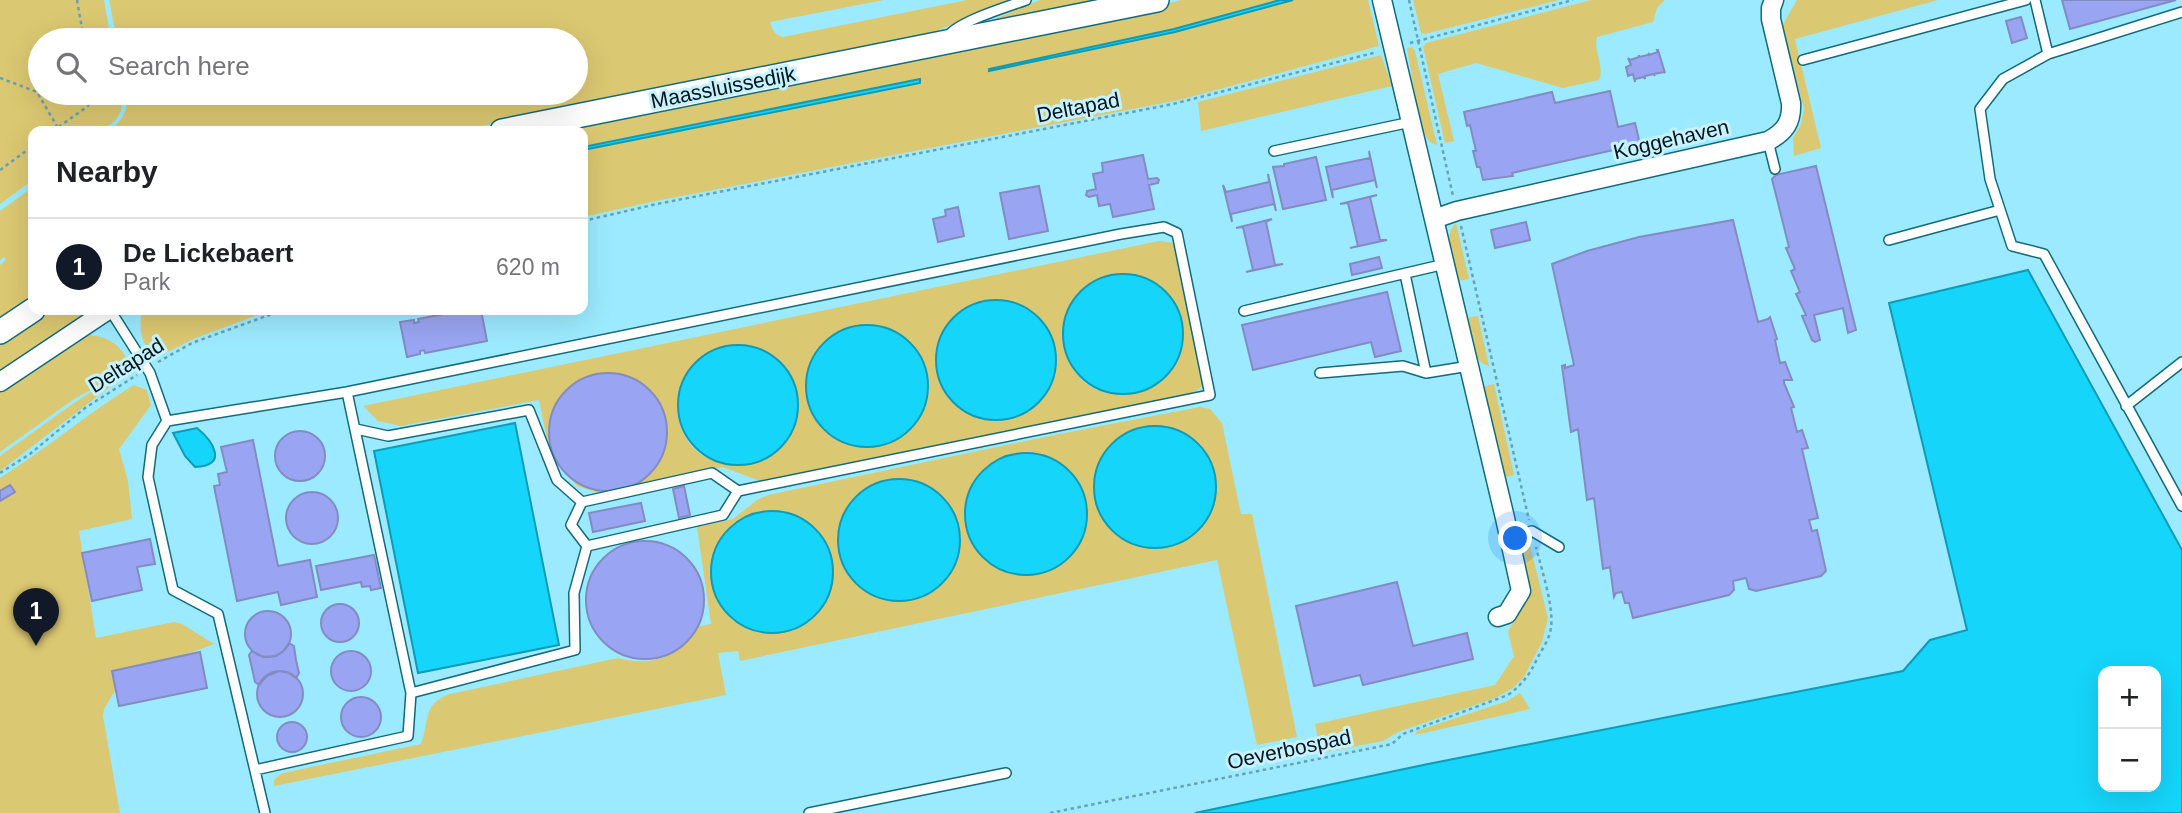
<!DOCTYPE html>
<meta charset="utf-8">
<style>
:root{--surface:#fff;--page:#f6f6f6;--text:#202124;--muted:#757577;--line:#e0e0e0;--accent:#111827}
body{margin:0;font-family:Helvetica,sans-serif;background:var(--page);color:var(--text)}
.controls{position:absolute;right:21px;bottom:21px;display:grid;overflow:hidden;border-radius:14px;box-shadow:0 7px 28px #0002}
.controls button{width:63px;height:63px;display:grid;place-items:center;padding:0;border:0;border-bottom:2px solid var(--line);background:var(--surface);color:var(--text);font:35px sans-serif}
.you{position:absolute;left:1516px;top:539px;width:24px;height:24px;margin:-18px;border:5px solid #fff;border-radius:50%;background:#1a73e8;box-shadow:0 0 0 10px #1a73e833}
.badge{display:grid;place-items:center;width:46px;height:46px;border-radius:50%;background:var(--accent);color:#fff;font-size:23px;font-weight:700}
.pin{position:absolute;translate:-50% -58px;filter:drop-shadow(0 2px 4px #0008)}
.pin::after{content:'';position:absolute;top:37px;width:24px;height:21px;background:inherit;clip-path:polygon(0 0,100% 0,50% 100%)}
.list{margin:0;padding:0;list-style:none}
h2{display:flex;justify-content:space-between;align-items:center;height:91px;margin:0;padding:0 28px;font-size:30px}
h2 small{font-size:23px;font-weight:400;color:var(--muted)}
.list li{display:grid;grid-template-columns:46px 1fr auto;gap:21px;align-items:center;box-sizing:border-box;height:98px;padding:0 28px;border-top:2px solid var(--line)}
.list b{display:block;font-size:26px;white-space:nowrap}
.list p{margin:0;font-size:23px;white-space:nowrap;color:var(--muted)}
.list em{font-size:23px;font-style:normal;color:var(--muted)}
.icon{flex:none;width:38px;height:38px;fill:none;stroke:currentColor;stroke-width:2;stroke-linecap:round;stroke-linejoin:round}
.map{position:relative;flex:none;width:2182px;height:813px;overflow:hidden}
.search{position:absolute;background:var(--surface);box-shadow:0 7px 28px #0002;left:28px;top:28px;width:560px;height:77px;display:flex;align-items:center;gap:18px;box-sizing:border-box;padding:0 24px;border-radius:38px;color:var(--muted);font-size:26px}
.panel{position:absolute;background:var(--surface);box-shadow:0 7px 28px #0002;left:28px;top:126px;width:560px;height:189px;border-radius:14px}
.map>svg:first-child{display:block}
.green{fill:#dbc872;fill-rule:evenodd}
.water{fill:#15d5fa;stroke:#0f9bb6;stroke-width:2;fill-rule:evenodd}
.building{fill:#99a5f2;stroke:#838cc2;stroke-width:2}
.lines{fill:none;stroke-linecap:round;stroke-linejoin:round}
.service-casing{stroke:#126a7c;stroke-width:12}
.minor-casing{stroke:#126a7c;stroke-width:21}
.tertiary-casing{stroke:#126a7c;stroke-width:26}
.path{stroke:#68a2b2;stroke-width:2.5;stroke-dasharray:3.5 3.5;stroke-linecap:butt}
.service{stroke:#fff;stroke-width:9}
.minor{stroke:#fff;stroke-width:18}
.tertiary{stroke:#fff;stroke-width:23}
.labels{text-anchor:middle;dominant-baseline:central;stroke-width:6;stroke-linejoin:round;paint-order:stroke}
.street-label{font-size:21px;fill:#001319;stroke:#c5f2fe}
</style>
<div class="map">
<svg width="2182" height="813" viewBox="0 0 2182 813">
<rect width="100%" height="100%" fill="#9ceaff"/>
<path class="green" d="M 0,0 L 104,0 L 111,40 L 40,40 L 40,93 L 121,93 C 130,143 64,131 33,131 L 33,180 L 0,204 Z
M 109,0 L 884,0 L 770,22 C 772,30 775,35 783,37 L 967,0 L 1011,0 L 917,39 L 684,84 L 457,131 L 109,131 C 122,122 129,109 127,93 L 576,93 L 576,40 L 117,40 Z
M 1040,0 L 1117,0 L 985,23 Z
M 1181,0 L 1368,0 L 1379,46 L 1179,100 L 656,201 L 583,217 L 583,131 L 546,131 L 1102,21 Z
M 1413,0 L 1559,0 L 1425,34 L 1421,33 Z
M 1591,0 L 1665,0 L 1657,8 L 1653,22 L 1597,37 C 1593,52 1605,65 1599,80 L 1563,88 L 1476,63 L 1438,74 L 1454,141 L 1445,143 L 1423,47 L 1426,43 Z
M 1797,0 L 1938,0 L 1795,39 L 1821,148 L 1794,156 L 1793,138 L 1801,124 L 1804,109 L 1782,26 Z
M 1412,47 L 1415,51 L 1437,145 L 1430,142 L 1421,130 L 1407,48 Z
M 1381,55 L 1392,86 L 1201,131 L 1198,102 Z
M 33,187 L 33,299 L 0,322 L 0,265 L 6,260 L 4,257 L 0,260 L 0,211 Z
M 1456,223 L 1469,279 L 1458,281 C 1454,264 1441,237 1456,223 Z
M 1159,241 L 1175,243 L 1179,257 L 1207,382 L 1195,392 L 1178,398 L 763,482 L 723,467 L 652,481 L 628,492 L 605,495 L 577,486 L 556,463 L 546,435 L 539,400 L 401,426 L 378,421 L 363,406 ZM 1126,274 C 1172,279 1201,327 1173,368 C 1168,375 1161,383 1154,386 C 1149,388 1143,389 1138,390 C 1131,391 1124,394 1117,394 C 1050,392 1038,280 1126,274 ZM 992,299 C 1041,301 1076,350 1046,394 C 1041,401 1031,404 1023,407 C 1015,411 1003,419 994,420 C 980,422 960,410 951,400 C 939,388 930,356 939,340 C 941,336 946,331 950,328 C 964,311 969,303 992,299 ZM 864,325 C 891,327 917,339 926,367 C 947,435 852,477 815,417 C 806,401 804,382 810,365 C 820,341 839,330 864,325 ZM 740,345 L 795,386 C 801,409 797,433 778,450 C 766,461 750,466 734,465 C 659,462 657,349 740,345 Z
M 48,310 L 91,310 L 0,371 L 0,343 Z
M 143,310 L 271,310 L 196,338 L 159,356 C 141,348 137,328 143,310 Z
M 1478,316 L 1489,366 C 1470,361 1470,335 1466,318 Z
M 84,335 C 107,334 129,348 129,372 L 0,471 L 0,456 L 74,403 L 117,376 L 74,399 L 0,452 L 0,391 L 75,339 Z
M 1494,384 L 1514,475 L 1502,478 L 1482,387 Z
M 134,385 L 147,390 L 151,405 L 119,449 L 128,481 L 132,519 L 79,531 L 96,638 L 174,622 L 182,624 L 214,644 L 122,679 L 104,709 L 103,716 L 120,813 L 0,813 L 0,478 C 46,449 88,413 134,385 Z
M 1200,407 L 1210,409 L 1222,423 L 1241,514 L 1252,514 L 1297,737 L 1257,745 L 1217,560 L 740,661 L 738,651 L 718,653 L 726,695 L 274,786 C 273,778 277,777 283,773 L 421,744 C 430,720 422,704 450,694 L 618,658 C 648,667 682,658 695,627 L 711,624 L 697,527 L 733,519 L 757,500 L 768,495 L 1059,434 ZM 1156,426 C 1239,433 1232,551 1151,548 C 1135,547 1119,539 1109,527 C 1073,483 1104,431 1156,426 ZM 1024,453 C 1046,454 1071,467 1081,488 C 1088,504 1089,523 1081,540 C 1047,608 946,568 970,490 ZM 911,481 C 983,503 969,602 899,600 C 874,599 865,593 851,573 C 848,569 843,564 841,560 C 828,531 850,490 879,482 C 889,480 901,481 911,481 ZM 773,512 C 856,522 847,632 774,633 C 696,634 687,520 773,512 Z
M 1530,545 L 1548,618 L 1542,642 L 1524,677 L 1513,688 L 1495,698 L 1398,732 L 1383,741 L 1321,753 L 1315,724 L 1495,685 L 1514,656 L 1508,632 L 1528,592 L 1517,547 Z
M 1520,693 L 1530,709 L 1415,735 L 1417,731 L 1507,701 Z"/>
<path class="water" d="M 1280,0 L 1293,0 L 1175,32 L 989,71 L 989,69 L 1174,29 Z
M 920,79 L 920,83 L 583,150 L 583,147 Z
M 2028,270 L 2182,550 L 2182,813 L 1195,813 L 1428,764 L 1903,671 L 1930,640 L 1967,630 L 1889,303 ZM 2103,671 L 2156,671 L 2156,787 L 2103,787 Z
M1063 334a60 60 0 1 1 120 0a60 60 0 1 1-120 0Z
M936 360a60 60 0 1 1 120 0a60 60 0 1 1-120 0Z
M806 386a61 61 0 1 1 122 0a61 61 0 1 1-122 0Z
M678 405a60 60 0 1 1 120 0a60 60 0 1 1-120 0Z
M 515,423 L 559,645 L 418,673 L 374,451 Z
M1094 487a61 61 0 1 1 122 0a61 61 0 1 1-122 0Z
M 197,428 C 213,441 229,466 195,467 L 185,456 L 173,433 Z
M965 514a61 61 0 1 1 122 0a61 61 0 1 1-122 0Z
M838 540a61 61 0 1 1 122 0a61 61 0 1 1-122 0Z
M711 572a61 61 0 1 1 122 0a61 61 0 1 1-122 0Z"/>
<path class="building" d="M 2062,0 L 2176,0 L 2070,29 Z
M 2021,17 L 2027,38 L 2012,43 L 2006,21 Z
M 1657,50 L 1658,50 L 1665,73 L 1664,72 L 1654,74 L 1655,76 L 1654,74 L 1645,76 L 1645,79 L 1644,77 L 1635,79 L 1635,82 L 1633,74 L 1628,76 L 1626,67 L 1631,65 L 1628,58 L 1630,60 L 1639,57 L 1639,55 L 1639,57 L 1648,55 L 1649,53 L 1649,55 L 1658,52 Z
M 1610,91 L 1618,127 L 1635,123 L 1640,144 L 1512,173 L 1513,176 L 1483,180 L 1480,167 L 1477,167 L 1473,151 L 1476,151 L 1470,125 L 1467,126 L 1464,112 L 1552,92 L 1555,103 Z
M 1369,151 L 1377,188 L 1375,180 L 1332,190 L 1333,198 L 1326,167 L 1370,158 Z
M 1143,155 L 1148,179 L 1157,178 L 1159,180 L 1158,183 L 1149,185 L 1154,209 L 1113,217 L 1110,204 L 1099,206 L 1097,195 L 1089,197 L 1086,195 L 1087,191 L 1096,189 L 1093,174 L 1103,172 L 1102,163 Z
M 1316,157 L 1326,200 L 1283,209 L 1273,167 L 1284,166 L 1284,164 Z
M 1816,166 L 1856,330 L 1848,333 L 1843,308 L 1814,315 L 1820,340 L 1815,342 L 1812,340 L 1802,316 L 1806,315 L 1796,294 L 1800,292 L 1791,271 L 1795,269 L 1786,248 L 1789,247 L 1772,179 L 1776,175 Z
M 1268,174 L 1276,211 L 1274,204 L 1231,214 L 1232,222 L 1223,185 L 1226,192 L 1269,182 Z
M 1039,186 L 1048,231 L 1009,239 L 1000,193 Z
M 1377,195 L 1370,197 L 1380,240 L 1387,240 L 1350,248 L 1358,246 L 1348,203 L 1340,204 Z
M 958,207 L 964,236 L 938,242 L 933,219 L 946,216 L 945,210 Z
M 1272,219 L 1266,222 L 1275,265 L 1283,264 L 1246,272 L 1253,270 L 1243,227 L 1236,228 Z
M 1733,220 L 1758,322 L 1768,319 L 1770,317 L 1777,339 L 1775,340 L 1780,363 L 1785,362 L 1792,380 L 1784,380 L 1784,383 L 1794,407 L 1791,408 L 1797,432 L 1802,430 L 1808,448 L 1802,449 L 1818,518 L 1809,520 L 1812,531 L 1817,530 L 1826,571 L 1821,576 L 1756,591 L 1749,589 L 1746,578 L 1733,581 L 1734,590 L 1729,595 L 1633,618 L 1629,603 L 1625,603 L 1622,592 L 1616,593 L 1614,597 L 1610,567 L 1603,569 L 1594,498 L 1587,500 L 1578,429 L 1571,432 L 1562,366 L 1565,365 L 1565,368 L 1574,365 L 1552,264 L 1587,251 L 1639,237 Z
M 1526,222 L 1530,240 L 1495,248 L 1491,230 Z
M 1379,257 L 1382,268 L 1352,275 L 1350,264 Z
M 1387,292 L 1401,351 L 1375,357 L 1371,342 L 1253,370 L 1242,325 Z
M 464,310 L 481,310 L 487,341 L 425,353 L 424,350 L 420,351 L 420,354 L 407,357 L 400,322 L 414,320 L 414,323 L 419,322 L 418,319 Z
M549 432a59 59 0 1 1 118 0a59 59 0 1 1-118 0Z
M275 456a25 25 0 1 1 50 0a25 25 0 1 1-50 0Z
M 253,440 L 278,566 L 310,560 L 317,597 L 281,605 L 278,592 L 237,601 L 214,486 L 220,485 L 218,474 L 227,472 L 221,447 Z
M 10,485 L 15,492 L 0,501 L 0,491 Z
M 684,486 L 690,515 L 679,518 L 673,489 Z
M286 518a26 26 0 1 1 52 0a26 26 0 1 1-52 0Z
M 641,503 L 645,521 L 593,532 L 589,513 Z
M 150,539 L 155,564 L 137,567 L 142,590 L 92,601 L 82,553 Z
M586 600a59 59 0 1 1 118 0a59 59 0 1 1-118 0Z
M 374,555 L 381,588 L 371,590 L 370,586 L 362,587 L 361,582 L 321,590 L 316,566 Z
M 1397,582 L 1413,646 L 1467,633 L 1473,659 L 1363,685 L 1360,675 L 1314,686 L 1296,606 Z
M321 623a19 19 0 1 1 38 0a19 19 0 1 1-38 0Z
M245 634a23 23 0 1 1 46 0a23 23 0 1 1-46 0Z
M 289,643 L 294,646 L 296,660 L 299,673 L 296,678 L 289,673 L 279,671 L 267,676 L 259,685 L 255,682 L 249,655 L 252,651 L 263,657 L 276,656 L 283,651 Z
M331 671a20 20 0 1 1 40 0a20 20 0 1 1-40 0Z
M 200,652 L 207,688 L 119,706 L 112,671 Z
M257 694a23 23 0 1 1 46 0a23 23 0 1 1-46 0Z
M341 717a20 20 0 1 1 40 0a20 20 0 1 1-40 0Z
M277 737a15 15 0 1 1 30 0a15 15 0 1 1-30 0Z"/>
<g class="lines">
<g class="service-casing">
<path id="service" d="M 2035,0 L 2048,54
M 2182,12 L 2048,54 L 2003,79 L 1980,109 L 1990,179 L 2012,246 L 2044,254 L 2182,506
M 949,35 C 960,21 1007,7 1026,0
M 1803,60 L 2026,0
M 1768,141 L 1775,169
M 1274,151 L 1411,122
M 1889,240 L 2000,210
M 1405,274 L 1426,373
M 110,310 L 150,373 L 167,421
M 1244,311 L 1445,264
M 1320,373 L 1403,366 L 1426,373 L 1469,366
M 2126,406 L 2182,362
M 356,429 L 388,436 L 529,410 L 557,480 L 582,502
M 1510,524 L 1519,534 L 1532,531 L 1559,547
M 411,693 L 575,650 L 574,593 L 587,546
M 255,770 L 408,736 L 411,693 L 347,392
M 265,813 L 218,614 L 173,590 L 148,477 L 152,445 L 167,421 L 347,392 L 1121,234 L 1164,227 L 1177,233 L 1210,395 L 738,491 L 712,473 L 582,502 L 571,525 L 587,546 L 723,515 L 738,491
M 809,813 L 1006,773"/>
</g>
<g class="minor-casing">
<path id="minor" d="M 1382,0 L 1505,518 L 1521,591 L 1507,614 L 1498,617
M 1434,219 L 1457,211 L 1768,141 C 1785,132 1792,122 1791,103 L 1771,19 L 1771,8 L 1774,0
M 0,382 L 108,310"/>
</g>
<g class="tertiary-casing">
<path id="tertiary" d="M 502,131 L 1157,0
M 0,332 L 33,310"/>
</g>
<path class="path" d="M 77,0 L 84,40
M 1409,0 L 1453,196
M 1410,43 L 1573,0
M 0,78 L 37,92 L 58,128
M 53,131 L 88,106 L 92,93
M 0,170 L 33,146
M 583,221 L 657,204 L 1173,104 L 1377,52
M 1461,226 L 1529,520
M 158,362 L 192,343 L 283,310
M 0,473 L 30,454 L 85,408 L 137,375
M 1050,813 L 1392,744 L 1403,734 L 1508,695 C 1523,684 1530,674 1538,657 C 1543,648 1550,638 1551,627 C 1554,606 1541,568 1536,547"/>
<use href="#service" class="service"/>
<use href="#minor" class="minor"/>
<use href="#tertiary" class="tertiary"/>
</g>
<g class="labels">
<g class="street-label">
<text transform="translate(723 87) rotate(-11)">Maassluissedijk</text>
<text transform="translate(1078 107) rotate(-11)">Deltapad</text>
<text transform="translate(1671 139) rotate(-13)">Koggehaven</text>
<text transform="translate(126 365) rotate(-32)">Deltapad</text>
<text transform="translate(1289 749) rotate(-12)">Oeverbospad</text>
</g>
</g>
</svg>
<div class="controls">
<button>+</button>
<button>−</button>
</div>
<div class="you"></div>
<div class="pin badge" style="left:36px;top:646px">1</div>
<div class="search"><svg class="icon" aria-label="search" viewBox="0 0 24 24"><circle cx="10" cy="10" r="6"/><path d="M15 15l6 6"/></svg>Search here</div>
<section class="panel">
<h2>Nearby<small></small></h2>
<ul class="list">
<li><span class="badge">1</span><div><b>De Lickebaert</b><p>Park</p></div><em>620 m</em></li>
</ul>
</section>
</div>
